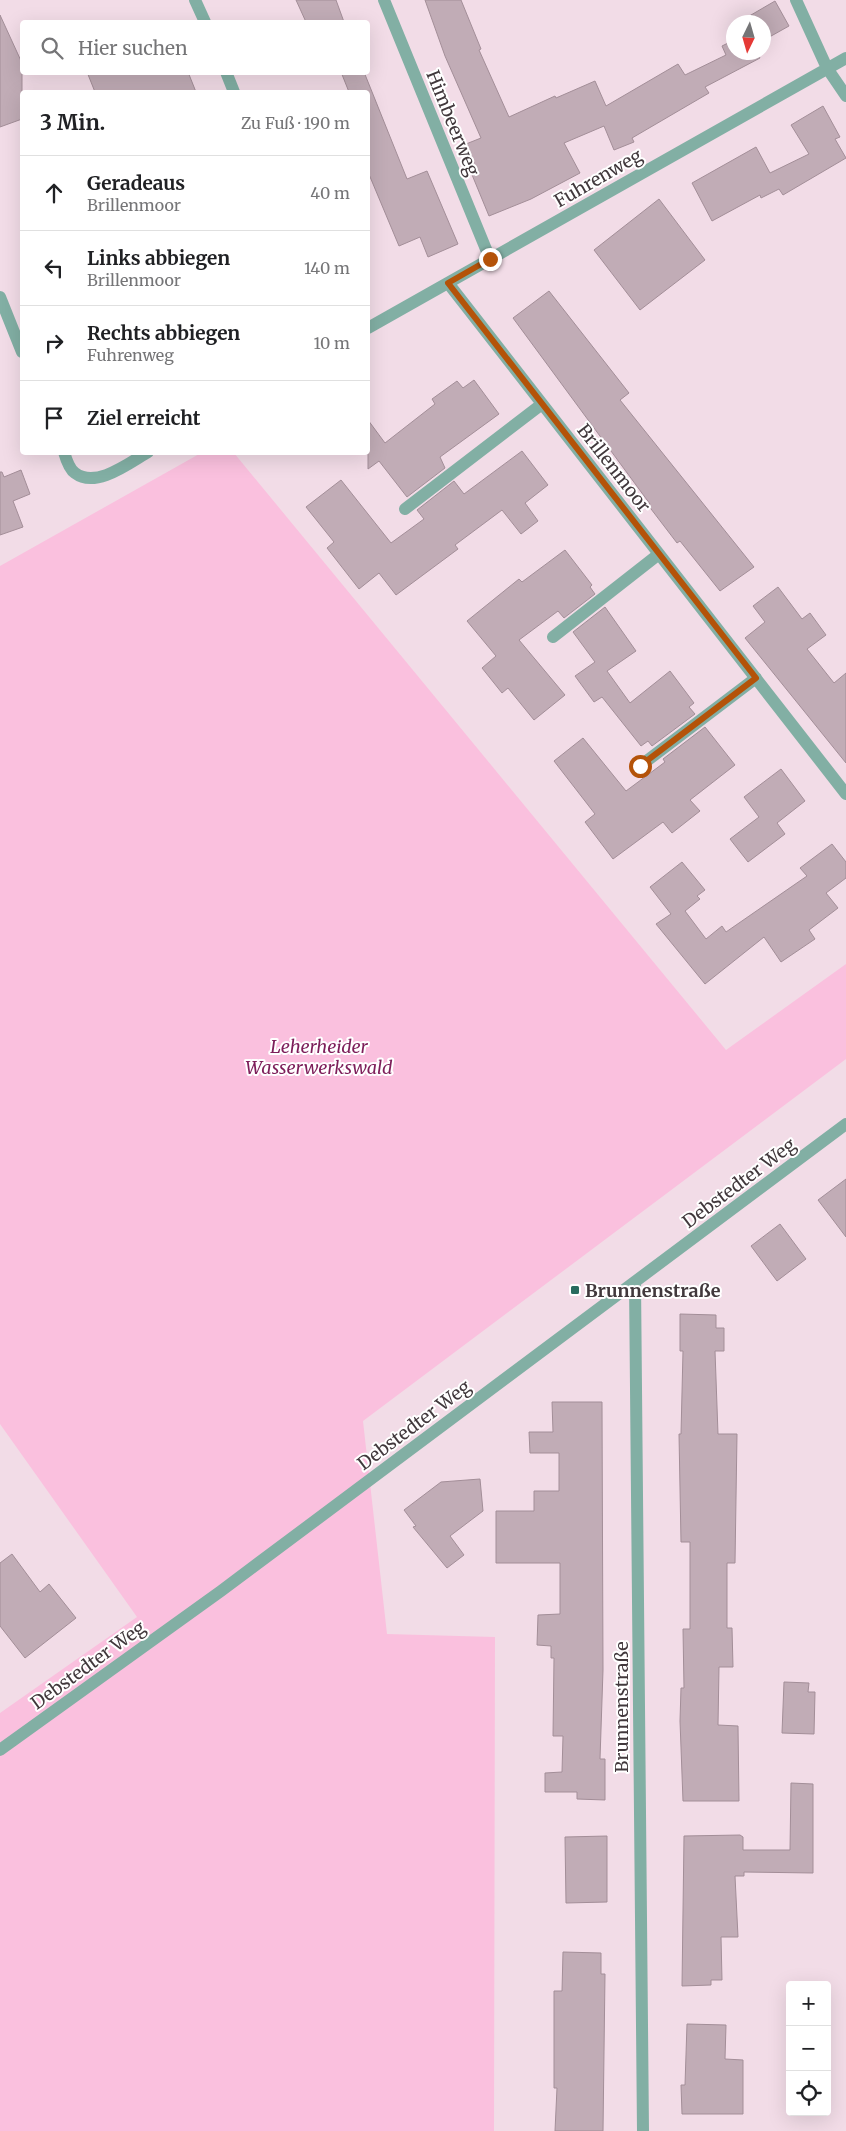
<!DOCTYPE html>
<html lang="de">
<meta charset="utf-8">
<style>
:root{--surface:#fff;--page:#f2f2f2;--text:#202124;--muted:#757577;--line:#e0e0e0}
body{margin:0;font-family:Merriweather,serif;background:var(--page);color:var(--text)}
.controls{position:absolute;right:15px;bottom:15px;display:grid;overflow:hidden;border-radius:5px;box-shadow:0 5px 20px #0002}
.controls button{width:45px;height:45px;display:grid;place-items:center;padding:0;border:0;border-bottom:1px solid var(--line);background:var(--surface);color:var(--text);font:25px sans-serif}
.compass{position:absolute;left:726px;top:15px;width:45px;height:45px;border-radius:50%;background:var(--surface);box-shadow:0 5px 20px #0002;rotate:185deg}
.stop{position:absolute;width:15px;height:15px;margin:-11px;border:4px solid #b45309;border-radius:50%;background:#fff}
.stop.end{background:#b45309;border-color:#fff;box-shadow:0 1px 5px #0008}
.list{margin:0;padding:0;list-style:none}
h2{display:flex;justify-content:space-between;align-items:center;height:65px;margin:0;padding:0 20px;font-size:21px}
h2 small{font-size:16px;font-weight:400;color:var(--muted)}
.list li{display:grid;grid-template-columns:32px 1fr auto;gap:15px;align-items:center;box-sizing:border-box;height:75px;padding:0 20px;border-top:1px solid var(--line)}
.list b{display:block;font-size:19px;white-space:nowrap}
.list p{margin:0;font-size:16px;white-space:nowrap;color:var(--muted)}
.list em{font-size:16px;font-style:normal;color:var(--muted)}
.icon{flex:none;width:28px;height:28px;fill:none;stroke:currentColor;stroke-width:2;stroke-linecap:round;stroke-linejoin:round}
.map{position:relative;flex:none;width:846px;height:2131px;overflow:hidden}
.search{position:absolute;background:var(--surface);box-shadow:0 5px 20px #0002;left:20px;top:20px;width:350px;height:55px;display:flex;align-items:center;gap:12px;box-sizing:border-box;padding:0 18px;border-radius:5px;color:var(--muted);font-size:19px}
.panel{position:absolute;background:var(--surface);box-shadow:0 5px 20px #0002;left:20px;top:90px;width:350px;height:365px;border-radius:5px}
.map>svg:first-child{display:block}
.green{fill:#fac0de}
.building{fill:#c1acb6;stroke:#a38e98}
.lines{fill:none;stroke-linecap:round;stroke-linejoin:round}
.street{stroke:#82afa4;stroke-width:12}
.route{stroke:#b45309;stroke-width:6}
.poi-dot{fill:#286c5f;stroke:#fff;stroke-width:2}
.labels{text-anchor:middle;dominant-baseline:central;stroke-width:4;stroke-linejoin:round;paint-order:stroke}
.street-label{font-size:18px;fill:#41383c;stroke:#fff}
.park-label{font-size:18px;font-style:italic;fill:#7d1e5a;stroke:#fff}
.poi-label{font-size:18px;font-weight:bold;fill:#41383c;stroke:#fff;text-anchor:start}
</style>
<div class="map">
<svg width="846" height="2131" viewBox="0 0 846 2131">
<rect width="100%" height="100%" fill="#f2dce7"/>
<path class="green" d="M 201,453 L 234,453 L 726,1050 L 846,964 L 846,1059 L 363,1421 L 387,1634 L 495,1637 L 494,2131 L 0,2131 L 0,1713 L 137,1617 L 0,1424 L 0,566 Z"/>
<path class="building" d="M 296,0 L 336,0 L 344,22 L 306,22 Z
M 425,0 L 461,0 L 481,49 L 479,50 L 509,117 L 555,96 L 556,98 L 595,81 L 606,106 L 678,64 L 685,75 L 726,55 L 722,46 L 734,40 L 734,52 L 757,52 L 760,58 L 705,87 L 709,93 L 632,138 L 634,142 L 614,150 L 604,126 L 564,143 L 580,173 L 531,199 L 489,216 L 468,165 L 474,163 L 466,144 L 481,138 L 445,56 Z
M 775,1 L 789,26 L 764,40 L 764,22 L 739,22 Z
M 0,15 L 22,63 L 22,119 L 0,127 Z
M 87,72 L 188,72 L 196,92 L 95,92 Z
M 341,72 L 364,72 L 407,179 L 427,171 L 458,244 L 428,257 L 420,237 L 399,246 L 368,172 L 368,92 L 349,92 Z
M 823,106 L 840,137 L 835,139 L 846,158 L 783,195 L 779,189 L 761,198 L 760,195 L 712,221 L 692,183 L 756,147 L 770,173 L 809,154 L 791,125 Z
M 659,199 L 705,260 L 640,310 L 594,250 Z
M 549,291 L 629,393 L 620,400 L 754,567 L 720,591 L 680,541 L 677,543 L 648,505 L 650,504 L 513,318 Z
M 474,380 L 499,414 L 440,457 L 445,468 L 407,497 L 379,461 L 368,469 L 368,420 L 385,443 L 435,404 L 432,399 L 457,381 L 463,388 Z
M 522,451 L 548,485 L 525,503 L 538,521 L 521,534 L 502,510 L 455,545 L 458,549 L 396,595 L 379,573 L 359,589 L 327,548 L 334,542 L 306,507 L 341,480 L 391,543 L 424,519 L 417,510 L 454,481 L 464,494 Z
M 21,470 L 30,494 L 13,501 L 23,527 L 0,535 L 0,472 L 2,472 L 4,477 Z
M 565,550 L 592,585 L 590,587 L 595,594 L 564,618 L 558,611 L 519,640 L 565,695 L 534,720 L 508,688 L 502,693 L 482,668 L 496,656 L 467,621 L 519,579 L 522,582 Z
M 778,587 L 802,619 L 810,613 L 826,635 L 807,649 L 834,683 L 846,673 L 846,763 L 745,638 L 765,622 L 753,606 Z
M 605,607 L 636,651 L 607,671 L 630,703 L 670,671 L 694,703 L 689,707 L 695,714 L 652,746 L 648,741 L 641,746 L 602,697 L 594,702 L 575,676 L 595,662 L 573,632 Z
M 705,727 L 735,765 L 690,800 L 700,811 L 672,833 L 663,822 L 613,859 L 585,822 L 595,814 L 554,761 L 583,738 L 626,791 L 665,762 L 663,759 Z
M 781,769 L 805,801 L 777,823 L 785,834 L 748,862 L 730,839 L 759,817 L 744,797 Z
M 832,844 L 846,862 L 846,878 L 826,893 L 838,908 L 809,930 L 815,939 L 781,962 L 764,937 L 705,984 L 656,924 L 671,914 L 650,887 L 682,862 L 705,890 L 697,896 L 700,899 L 685,911 L 706,939 L 722,926 L 726,932 L 807,876 L 800,868 Z
M 846,1179 L 846,1237 L 818,1200 Z
M 780,1224 L 806,1259 L 777,1281 L 751,1246 Z
M 680,1314 L 716,1315 L 716,1328 L 724,1328 L 724,1351 L 715,1351 L 718,1434 L 737,1434 L 735,1563 L 727,1563 L 727,1628 L 732,1628 L 733,1667 L 719,1667 L 718,1725 L 738,1726 L 739,1801 L 683,1801 L 680,1721 L 681,1688 L 684,1688 L 683,1629 L 690,1629 L 690,1542 L 681,1542 L 679,1434 L 681,1434 L 683,1351 L 680,1351 Z
M 552,1402 L 602,1402 L 603,1670 L 600,1759 L 605,1759 L 605,1800 L 577,1799 L 577,1792 L 545,1792 L 545,1773 L 562,1772 L 563,1736 L 553,1736 L 554,1658 L 551,1658 L 551,1646 L 537,1645 L 538,1615 L 560,1614 L 560,1563 L 496,1563 L 496,1511 L 534,1511 L 534,1491 L 559,1491 L 559,1453 L 530,1453 L 529,1432 L 553,1432 Z
M 480,1479 L 483,1511 L 450,1536 L 464,1555 L 447,1568 L 413,1527 L 416,1526 L 404,1510 L 441,1482 Z
M 12,1554 L 40,1592 L 49,1584 L 76,1618 L 25,1658 L 0,1626 L 0,1563 Z
M 784,1682 L 809,1683 L 808,1692 L 815,1692 L 814,1734 L 782,1733 Z
M 791,1783 L 813,1784 L 813,1873 L 744,1872 L 744,1876 L 735,1876 L 738,1937 L 721,1937 L 722,1980 L 711,1980 L 711,1985 L 682,1986 L 684,1836 L 740,1835 L 743,1837 L 743,1850 L 790,1850 Z
M 607,1836 L 607,1902 L 566,1903 L 565,1837 Z
M 563,1952 L 601,1953 L 601,1974 L 605,1974 L 603,2131 L 555,2131 L 557,2088 L 554,2088 L 554,1991 L 562,1991 Z
M 687,2024 L 726,2025 L 725,2059 L 743,2060 L 743,2114 L 682,2114 L 681,2085 L 685,2085 Z"/>
<g class="lines">
<path class="street" d="M 195,0 L 205,22
M 384,0 L 490,259
M 796,0 L 827,68 L 846,96
M 226,72 L 234,92
M 448,283 L 846,794
M 0,297 L 22,352
M 368,328 L 846,58
M 64,452 C 66,459 69,469 75,473 C 96,489 129,463 148,452
M 405,509 L 542,404
M 553,637 L 659,554
M 640,766 L 756,678
M 635,1282 L 643,2131
M 0,1750 L 221,1591 L 846,1124"/>
</g>
<g class="lines">
<path class="route" d="M 490,259 L 448,283 L 756,678 L 640,766"/>
</g>
<rect class="poi-dot" x="570" y="1285" width="10" height="10" rx="2.5"/>
<g class="labels">
<g class="street-label">
<text transform="translate(453 123) rotate(68)">Himbeerweg</text>
<text transform="translate(598 178) rotate(-30)">Fuhrenweg</text>
<text transform="translate(614 468) rotate(52)">Brillenmoor</text>
<text transform="translate(739 1183) rotate(-37)">Debstedter Weg</text>
<text transform="translate(414 1425) rotate(-37)">Debstedter Weg</text>
<text transform="translate(88 1665) rotate(-36)">Debstedter Weg</text>
<text transform="translate(621 1707) rotate(-90)">Brunnenstraße</text>
</g>
<g class="park-label">
<text x="319" y="1046">Leherheider<tspan x="319" dy="21">Wasserwerkswald</tspan></text>
</g>
<g class="poi-label">
<text x="585" y="1290">Brunnenstraße</text>
</g>
</g>
</svg>
<div class="controls">
<button>+</button>
<button>−</button>
<button><svg class="icon" aria-label="locate" viewBox="0 0 24 24"><circle cx="12" cy="12" r="6"/><path d="M12 2v4M12 18v4M2 12h4M18 12h4"/></svg></button>
</div>
<svg class="compass" viewBox="-18 -18 36 36"><path d="M0-13l5 13h-10z" fill="#e53935"/><path d="M0 13l5-13h-10z" fill="#757577"/></svg>
<div class="stop" style="left:640px;top:766px"></div>
<div class="stop end" style="left:490px;top:259px"></div>
<div class="search"><svg class="icon" aria-label="search" viewBox="0 0 24 24"><circle cx="10" cy="10" r="6"/><path d="M15 15l6 6"/></svg>Hier suchen</div>
<section class="panel">
<h2>3 Min.<small>Zu Fuß · 190 m</small></h2>
<ul class="list">
<li><svg class="icon" aria-label="ahead" viewBox="0 0 24 24"><path d="M12 20V5M6 11l6-6 6 6"/></svg><div><b>Geradeaus</b><p>Brillenmoor</p></div><em>40 m</em></li>
<li><svg class="icon" aria-label="left" viewBox="0 0 24 24"><path d="M17 20v-9H6M10 6l-5 5 5 5"/></svg><div><b>Links abbiegen</b><p>Brillenmoor</p></div><em>140 m</em></li>
<li><svg class="icon" aria-label="right" viewBox="0 0 24 24"><path d="M7 20v-9h11M14 6l5 5-5 5"/></svg><div><b>Rechts abbiegen</b><p>Fuhrenweg</p></div><em>10 m</em></li>
<li><svg class="icon" aria-label="arrive" viewBox="0 0 24 24"><path d="M6 21V4h12l-3 4 3 4H6"/></svg><div><b>Ziel erreicht</b></div></li>
</ul>
</section>
</div>
